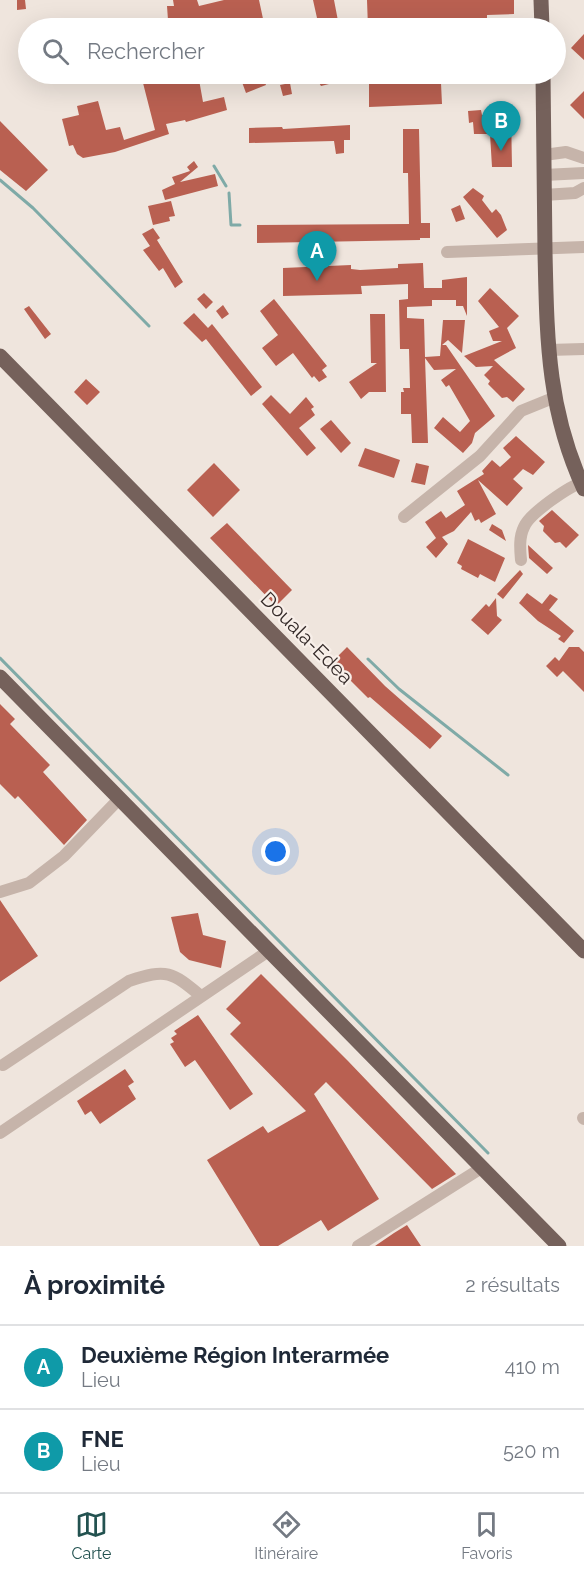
<!DOCTYPE html>
<html lang="fr">
<meta charset="utf-8">
<style>
:root{--surface:#fff;--page:#f6f6f7;--text:#1f2937;--muted:#747a83;--line:#e0e1e3;--accent:#235250}
body{margin:0;font-family:Raleway,sans-serif;background:var(--page);color:var(--text)}
.you{position:absolute;left:276px;top:852px;width:21px;height:21px;margin:-15px;border:4px solid #fff;border-radius:50%;background:#1a73e8;box-shadow:0 0 0 9px #1a73e833}
.badge{display:grid;place-items:center;width:39px;height:39px;border-radius:50%;background:var(--accent);color:#fff;font-size:20px;font-weight:700}
.pin{position:absolute;translate:-50% -50px;filter:drop-shadow(0 2px 3px #0008)}
.pin::after{content:'';position:absolute;top:32px;width:21px;height:18px;background:inherit;clip-path:polygon(0 0,100% 0,50% 100%)}
.list{margin:0;padding:0;list-style:none}
h2{display:flex;justify-content:space-between;align-items:center;height:78px;margin:0;padding:0 24px;font-size:26px}
h2 small{font-size:20px;font-weight:400;color:var(--muted)}
.list li{display:grid;grid-template-columns:39px 1fr auto;gap:18px;align-items:center;box-sizing:border-box;height:84px;padding:0 24px;border-top:2px solid var(--line)}
.list b{display:block;font-size:22px;white-space:nowrap}
.list p{margin:0;font-size:20px;white-space:nowrap;color:var(--muted)}
.list em{font-size:20px;font-style:normal;color:var(--muted)}
.icon{flex:none;width:33px;height:33px;fill:none;stroke:currentColor;stroke-width:2;stroke-linecap:round;stroke-linejoin:round}
.map{position:relative;flex:none;width:584px;height:1246px;overflow:hidden}
.search{position:absolute;background:var(--surface);box-shadow:0 6px 24px #0002;left:18px;right:18px;top:18px;height:66px;display:flex;align-items:center;gap:15px;box-sizing:border-box;padding:0 21px;border-radius:33px;color:var(--muted);font-size:22px}
.sheet{height:246px;background:var(--surface)}
nav{display:flex;justify-content:space-around;align-items:center;box-sizing:border-box;height:84px;border-top:2px solid var(--line);background:var(--surface);font-size:16px;color:var(--muted)}
nav a{display:grid;justify-items:center;gap:3px}
nav .on{color:var(--accent)}
.map>svg:first-child{display:block}
.lines{fill:none;stroke-linecap:round;stroke-linejoin:round}
.stream{stroke:#7faaa7;stroke-width:3}
.building{fill:#b96051}
.minor{stroke:#c6b4aa;stroke-width:12}
.major{stroke:#75615b;stroke-width:15}
.labels{text-anchor:middle;dominant-baseline:central;stroke-width:4.5;stroke-linejoin:round;paint-order:stroke}
.street-label{font-size:20px;fill:#352b29;stroke:#f8efe9}
</style>
<div class="map">
<svg width="584" height="1246" viewBox="0 0 584 1246">
<rect width="100%" height="100%" fill="#efe5dd"/>
<g class="lines">
<path class="stream" d="M 214,166 L 226,186
M 0,180 L 33,208 L 149,326
M 229,193 L 231,225 L 240,225
M 0,658 L 488,1153
M 368,659 L 399,689 L 508,775"/>
</g>
<path class="building" d="M 17,0 L 25,0 L 26,9 L 17,10 Z
M 173,0 L 197,0 L 199,6 L 224,0 L 259,0 L 265,28 L 189,28 L 187,19 L 168,20 L 167,6 L 174,6 Z
M 313,0 L 334,0 L 339,26 L 285,28 L 284,26 L 317,18 Z
M 367,0 L 514,0 L 514,14 L 487,15 L 487,28 L 368,28 Z
M 513,21 L 524,21 L 524,28 L 513,28 Z
M 584,34 L 584,60 L 571,48 Z
M 176,74 L 198,74 L 203,102 L 224,97 L 227,110 L 186,122 L 185,120 L 166,124 L 169,134 L 115,152 L 83,158 L 77,154 L 73,145 L 69,146 L 62,119 L 79,115 L 77,106 L 98,101 L 106,130 L 120,127 L 124,140 L 155,130 L 143,83 Z
M 239,74 L 262,74 L 266,85 L 246,93 Z
M 313,74 L 518,74 L 518,81 L 441,83 L 442,104 L 369,107 L 369,83 L 345,83 L 345,80 L 321,86 L 318,81 L 315,82 Z
M 290,83 L 292,94 L 283,96 L 280,85 Z
M 584,91 L 584,119 L 570,105 Z
M 481,110 L 482,115 L 511,114 L 512,167 L 492,167 L 490,134 L 474,134 L 473,122 L 469,123 L 468,111 Z
M 0,121 L 48,170 L 26,191 L 0,170 Z
M 350,125 L 350,140 L 344,140 L 344,153 L 336,154 L 334,141 L 249,143 L 249,128 L 282,127 L 283,129 Z
M 403,129 L 419,129 L 421,223 L 430,223 L 430,238 L 420,238 L 420,240 L 257,243 L 257,225 L 409,224 L 408,173 L 403,173 Z
M 194,161 L 198,167 L 180,182 L 215,174 L 218,186 L 165,200 L 162,190 L 175,184 L 172,177 L 190,171 L 187,167 Z
M 473,188 L 484,196 L 482,200 L 492,213 L 496,209 L 501,215 L 507,230 L 497,238 L 463,197 Z
M 171,201 L 175,216 L 169,217 L 170,221 L 153,225 L 148,206 Z
M 460,205 L 465,219 L 456,222 L 451,209 Z
M 153,228 L 160,238 L 157,240 L 183,282 L 175,288 L 163,268 L 159,271 L 143,250 L 150,246 L 142,234 Z
M 423,263 L 424,288 L 442,288 L 442,280 L 467,277 L 467,316 L 463,306 L 456,306 L 456,300 L 432,300 L 432,306 L 407,307 L 407,318 L 424,319 L 425,357 L 440,356 L 443,320 L 465,320 L 462,353 L 448,340 L 442,345 L 446,345 L 495,416 L 475,433 L 472,443 L 463,453 L 434,428 L 443,417 L 460,432 L 470,421 L 449,385 L 446,387 L 441,380 L 456,369 L 434,370 L 425,358 L 428,443 L 412,443 L 411,414 L 401,414 L 401,392 L 404,392 L 403,388 L 410,388 L 409,349 L 400,349 L 399,300 L 408,299 L 408,284 L 361,286 L 362,294 L 283,296 L 283,268 L 351,265 L 351,269 L 360,270 L 398,268 L 398,264 Z
M 490,288 L 519,316 L 507,328 L 516,348 L 494,360 L 525,389 L 513,402 L 507,397 L 502,398 L 488,384 L 490,381 L 484,375 L 493,366 L 476,367 L 464,356 L 502,341 L 493,341 L 489,331 L 499,327 L 478,301 Z
M 204,293 L 213,302 L 206,309 L 197,299 Z
M 274,299 L 327,366 L 322,370 L 327,377 L 319,382 L 314,376 L 312,378 L 293,353 L 276,366 L 262,348 L 278,335 L 260,311 Z
M 223,305 L 229,314 L 222,319 L 216,311 Z
M 29,306 L 51,334 L 45,339 L 24,309 Z
M 194,313 L 208,328 L 212,324 L 262,387 L 251,396 L 206,339 L 202,342 L 183,323 Z
M 370,314 L 385,314 L 386,392 L 369,392 L 361,399 L 349,382 L 377,363 L 371,363 Z
M 86,379 L 100,392 L 87,405 L 74,392 Z
M 271,395 L 290,414 L 306,397 L 314,407 L 311,409 L 315,415 L 299,428 L 316,448 L 307,456 L 262,404 Z
M 331,420 L 351,443 L 341,453 L 320,429 Z
M 516,436 L 545,462 L 533,475 L 523,469 L 513,479 L 523,488 L 507,506 L 478,480 L 496,514 L 481,523 L 479,519 L 475,521 L 471,512 L 454,531 L 442,537 L 448,544 L 436,558 L 426,547 L 436,538 L 425,522 L 441,511 L 446,518 L 465,505 L 457,491 L 484,474 L 482,471 L 492,460 L 500,467 L 511,457 L 503,448 Z
M 365,448 L 400,460 L 394,478 L 358,466 Z
M 214,463 L 240,490 L 213,517 L 187,490 Z
M 416,463 L 429,466 L 425,485 L 411,482 Z
M 552,510 L 579,535 L 566,548 L 560,542 L 555,543 L 543,531 L 544,526 L 539,521 Z
M 227,523 L 292,590 L 276,606 L 210,538 Z
M 492,524 L 502,530 L 506,541 L 489,530 Z
M 468,539 L 505,558 L 495,582 L 480,574 L 478,578 L 461,569 L 462,566 L 457,563 Z
M 528,545 L 553,568 L 547,574 L 529,558 Z
M 520,570 L 523,574 L 503,599 L 497,594 Z
M 527,593 L 542,604 L 550,594 L 558,599 L 549,610 L 574,631 L 564,643 L 558,639 L 561,636 L 538,621 L 519,603 Z
M 496,598 L 497,616 L 502,620 L 488,635 L 471,620 L 486,604 L 489,607 Z
M 347,647 L 385,686 L 442,736 L 430,749 L 370,697 L 368,698 L 332,662 Z
M 569,647 L 579,647 L 584,652 L 584,692 L 563,671 L 557,677 L 546,666 L 555,657 L 559,661 Z
M 0,704 L 15,719 L 10,724 L 50,765 L 43,772 L 87,820 L 64,845 L 18,796 L 15,799 L 0,784 Z
M 0,900 L 38,956 L 0,982 Z
M 198,913 L 203,935 L 226,941 L 221,968 L 189,960 L 180,952 L 171,917 Z
M 261,974 L 348,1061 L 456,1174 L 432,1189 L 326,1082 L 314,1094 L 379,1199 L 328,1231 L 321,1220 L 278,1246 L 260,1246 L 207,1160 L 263,1126 L 268,1133 L 306,1111 L 230,1034 L 241,1023 L 226,1009 Z
M 198,1015 L 253,1094 L 230,1110 L 195,1060 L 185,1067 L 170,1044 L 174,1042 L 171,1038 L 177,1034 L 174,1031 Z
M 125,1069 L 134,1082 L 128,1086 L 136,1099 L 100,1124 L 91,1111 L 85,1115 L 77,1101 Z
M 407,1225 L 421,1246 L 375,1246 L 394,1233 Z"/>
<g class="lines">
<path class="minor" d="M 544,155 L 566,152 L 584,158
M 544,175 L 584,173
M 544,195 L 575,193 L 584,188
M 447,252 L 584,247
M 548,350 L 584,349
M 404,517 L 480,456 L 521,411 L 553,398
M 521,560 C 520,549 519,537 524,527 C 529,514 570,485 584,482
M 0,892 L 29,883 L 64,856 L 120,798
M 3,1065 L 129,981 C 167,968 172,972 201,996
M 583,1118 L 584,1119
M 0,1133 L 270,950
M 358,1246 L 483,1167"/>
<path class="major" d="M 541,0 L 542,28
M 543,74 C 544,133 544,193 545,252 C 547,338 547,409 584,489
M 0,356 L 584,951
M 0,677 L 559,1246"/>
</g>
<g class="labels">
<g class="street-label">
<text transform="translate(307 638) rotate(45)">Douala-Edea</text>
</g>
</g>
</svg>
<div class="you"></div>
<div class="pin badge" style="left:317px;top:281px;background:#0f9aa8">A</div>
<div class="pin badge" style="left:501px;top:151px;background:#0f9aa8">B</div>
<div class="search"><svg class="icon" aria-label="search" viewBox="0 0 24 24"><circle cx="10" cy="10" r="6"/><path d="M15 15l6 6"/></svg>Rechercher</div>
</div>
<section class="sheet">
<h2>À proximité<small>2 résultats</small></h2>
<ul class="list">
<li><span class="badge" style="background:#0f9aa8">A</span><div><b>Deuxième Région Interarmée</b><p>Lieu</p></div><em>410 m</em></li>
<li><span class="badge" style="background:#0f9aa8">B</span><div><b>FNE</b><p>Lieu</p></div><em>520 m</em></li>
</ul>
</section>
<nav>
<a class="on"><svg class="icon" aria-label="map" viewBox="0 0 24 24"><path d="M3 6l6-2 6 2 6-2v14l-6 2-6-2-6 2zM9 4v14M15 6v14"/></svg>Carte</a>
<a><svg class="icon" aria-label="directions" viewBox="0 0 24 24"><path d="M12 3l9 9-9 9-9-9zM9 14v-3h6M13 9l2 2-2 2"/></svg>Itinéraire</a>
<a><svg class="icon" aria-label="saved" viewBox="0 0 24 24"><path d="M7 4h10v16l-5-4-5 4z"/></svg>Favoris</a>
</nav>
